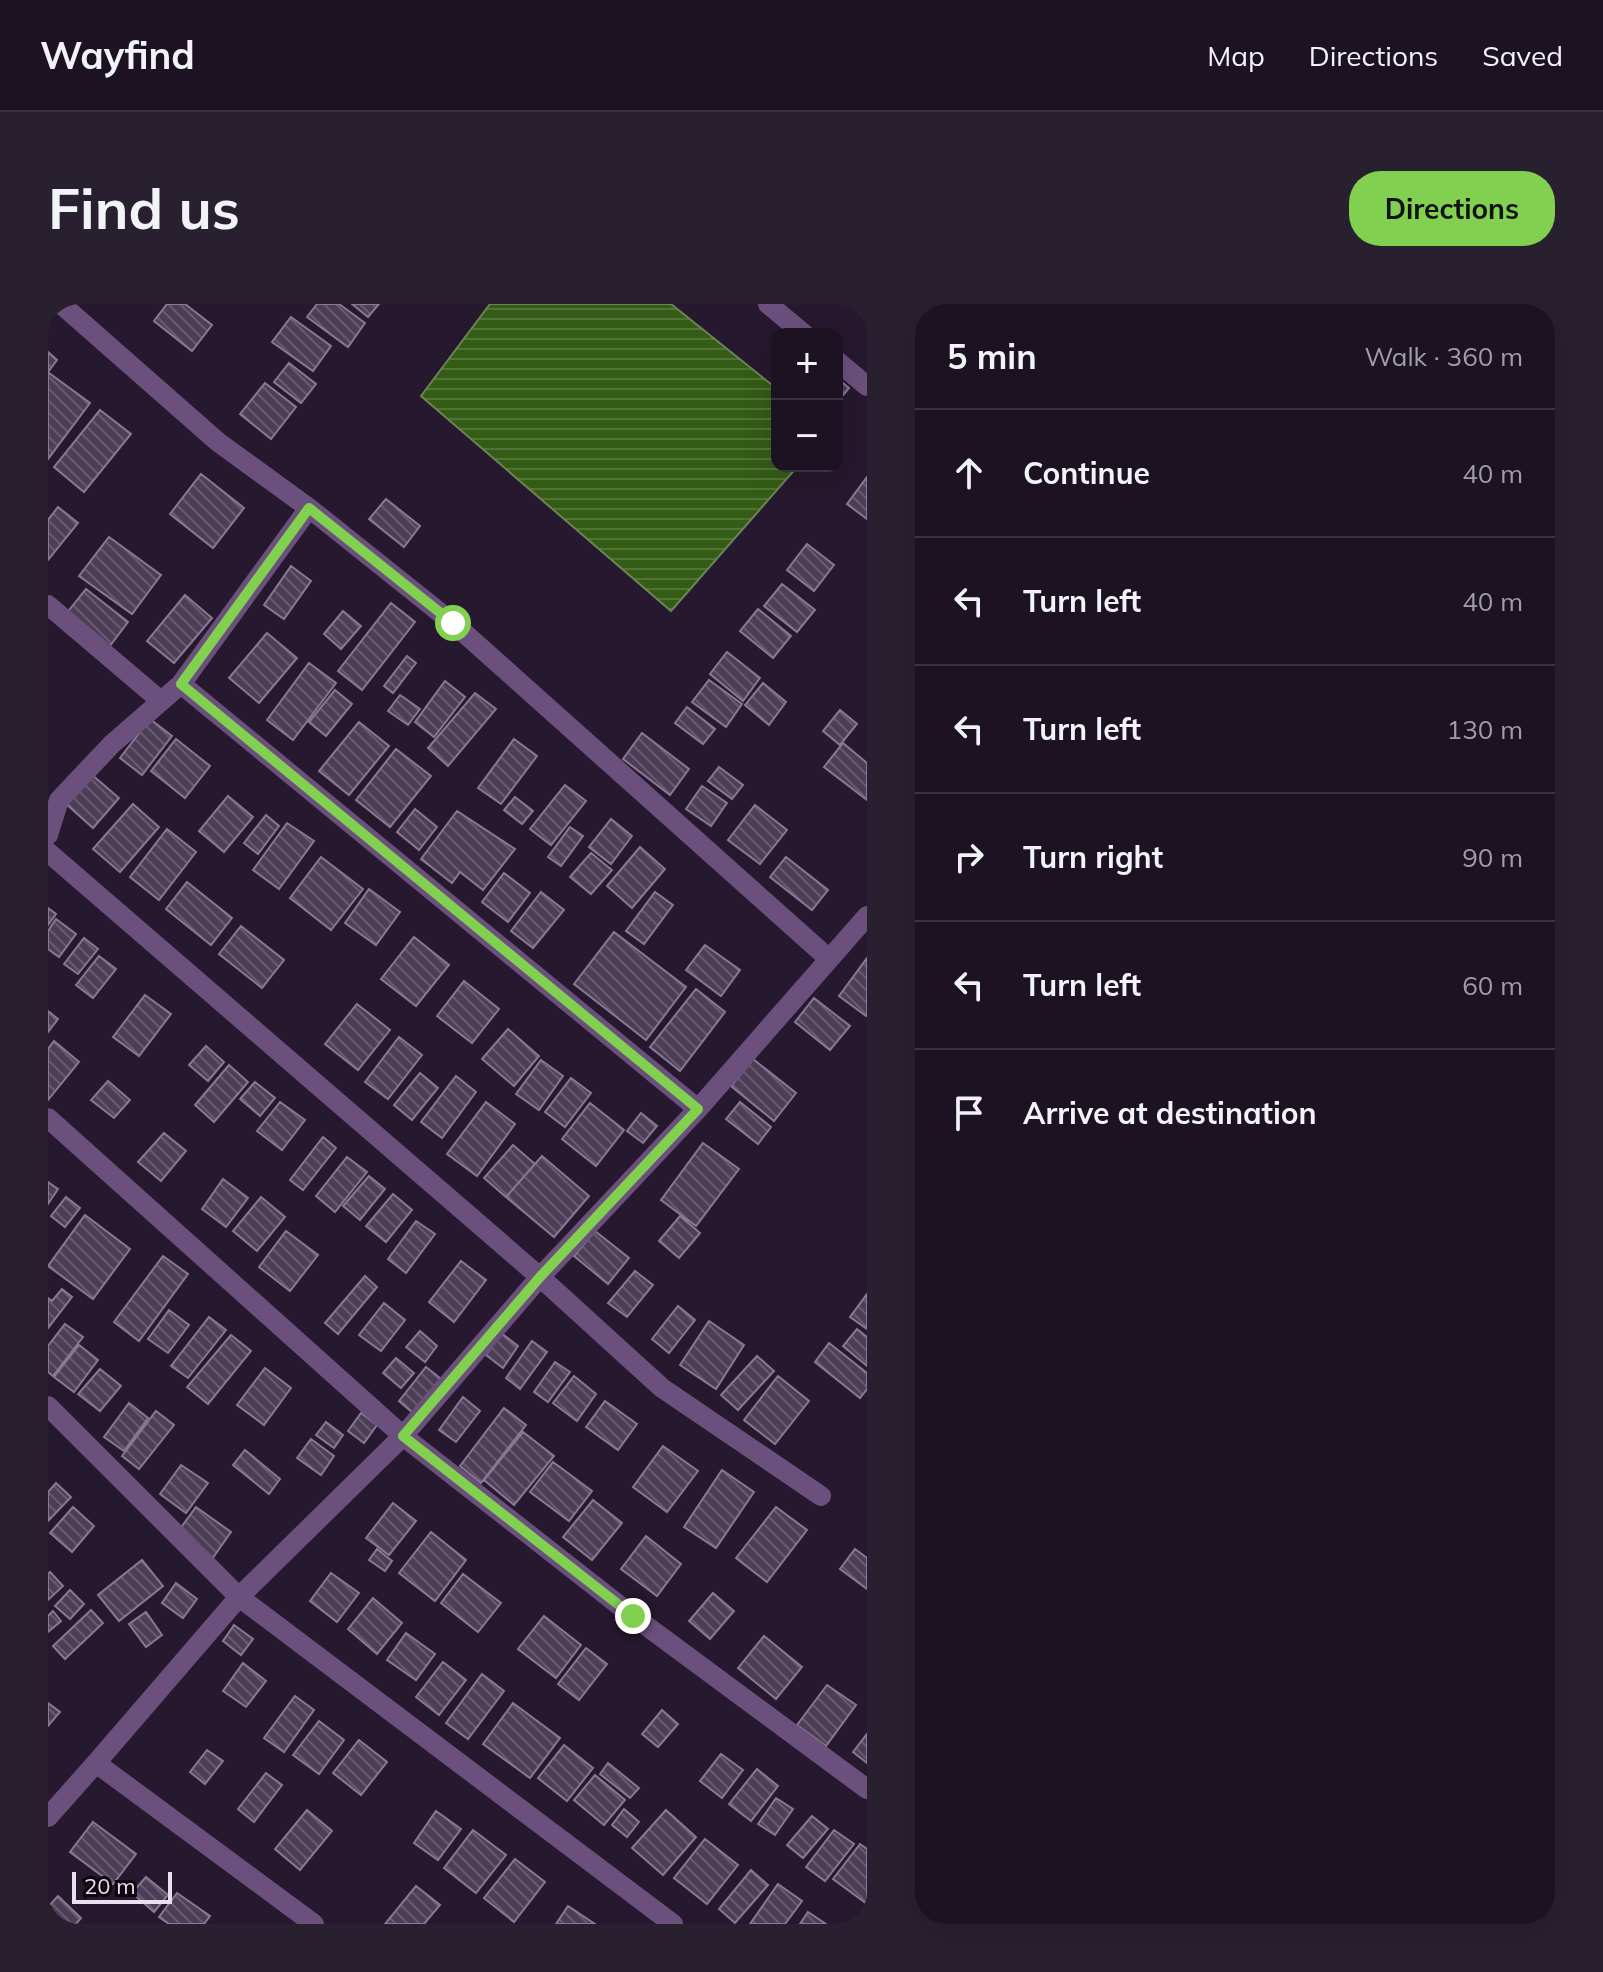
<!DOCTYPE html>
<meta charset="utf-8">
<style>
:root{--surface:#1c1222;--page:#29202f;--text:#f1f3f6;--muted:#a09ea5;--line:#3a3240;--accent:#82d04f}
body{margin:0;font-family:Mulish,sans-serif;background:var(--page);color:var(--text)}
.controls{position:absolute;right:24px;top:24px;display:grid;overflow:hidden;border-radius:16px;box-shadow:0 8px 32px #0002}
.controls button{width:72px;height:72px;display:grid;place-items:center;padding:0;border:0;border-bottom:2px solid var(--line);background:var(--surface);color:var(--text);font:40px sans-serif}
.scale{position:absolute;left:24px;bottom:20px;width:100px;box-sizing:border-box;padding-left:8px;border:4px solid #e9e0ef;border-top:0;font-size:22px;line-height:28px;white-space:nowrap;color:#e9e0ef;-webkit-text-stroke:6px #0c060f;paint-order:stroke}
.stop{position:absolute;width:24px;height:24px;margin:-18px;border:6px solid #82d04f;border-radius:50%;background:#fff}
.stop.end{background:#82d04f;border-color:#fff;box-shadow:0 2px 8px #0008}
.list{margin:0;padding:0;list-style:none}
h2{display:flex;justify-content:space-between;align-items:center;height:104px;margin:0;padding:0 32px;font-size:34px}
h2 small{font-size:26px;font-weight:400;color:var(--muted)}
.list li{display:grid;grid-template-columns:52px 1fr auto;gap:24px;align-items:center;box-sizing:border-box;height:128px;padding:0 32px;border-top:2px solid var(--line)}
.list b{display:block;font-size:30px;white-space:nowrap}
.list em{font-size:26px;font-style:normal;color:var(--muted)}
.icon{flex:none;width:44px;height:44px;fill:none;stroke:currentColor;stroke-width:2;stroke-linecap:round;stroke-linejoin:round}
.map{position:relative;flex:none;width:819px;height:1620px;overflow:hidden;border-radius:32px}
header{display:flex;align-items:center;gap:48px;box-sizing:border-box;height:112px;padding:0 40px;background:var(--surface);border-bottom:2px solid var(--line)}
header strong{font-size:38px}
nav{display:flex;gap:44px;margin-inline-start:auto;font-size:28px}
.intro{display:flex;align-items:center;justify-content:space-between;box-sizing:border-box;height:192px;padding:0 48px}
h1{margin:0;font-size:56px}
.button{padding:20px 36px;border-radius:32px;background:var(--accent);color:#111;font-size:28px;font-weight:700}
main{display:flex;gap:48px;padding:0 48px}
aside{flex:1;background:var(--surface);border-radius:32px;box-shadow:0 8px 32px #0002}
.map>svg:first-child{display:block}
.water{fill:url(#water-rules);stroke:#6a8456;stroke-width:2}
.building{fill:url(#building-back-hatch);stroke:#887894;stroke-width:2}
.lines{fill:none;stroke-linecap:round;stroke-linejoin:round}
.minor{stroke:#6b507d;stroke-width:20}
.route{stroke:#82d04f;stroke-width:10}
</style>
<header>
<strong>Wayfind</strong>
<nav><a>Map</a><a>Directions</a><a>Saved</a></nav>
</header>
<div class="intro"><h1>Find us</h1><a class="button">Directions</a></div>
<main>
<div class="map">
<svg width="819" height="1620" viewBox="0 0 819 1620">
<defs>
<pattern id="water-rules" width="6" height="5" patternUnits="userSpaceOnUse" patternTransform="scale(2)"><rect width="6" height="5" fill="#335c15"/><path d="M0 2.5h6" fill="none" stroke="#517337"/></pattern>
<pattern id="building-back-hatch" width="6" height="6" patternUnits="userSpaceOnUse" patternTransform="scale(2)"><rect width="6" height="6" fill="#4d3e57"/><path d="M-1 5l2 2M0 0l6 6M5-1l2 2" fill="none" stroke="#675a6f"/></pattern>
</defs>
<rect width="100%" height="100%" fill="#26182e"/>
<path class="water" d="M 442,0 L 623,0 L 729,85 L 729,162 L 750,162 L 623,307 L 373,92 Z"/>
<path class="building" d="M 119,0 L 137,0 L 164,21 L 144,47 L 106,17 Z
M 269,0 L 291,0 L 317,19 L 300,43 L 259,13 Z
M 304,0 L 331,0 L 320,13 Z
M 243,13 L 283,42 L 265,67 L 224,38 Z
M 0,48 L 9,56 L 0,68 Z
M 241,59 L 268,80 L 253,99 L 226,78 Z
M 1,69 L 42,99 L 0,155 L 0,70 Z
M 789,74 L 801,84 L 789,98 Z
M 217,79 L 248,103 L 223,135 L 192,110 Z
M 52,106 L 83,130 L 36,188 L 6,163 Z
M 153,170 L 196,204 L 165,244 L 122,210 Z
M 819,173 L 819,215 L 799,200 Z
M 338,195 L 372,222 L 356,243 L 321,215 Z
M 10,203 L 30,219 L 0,256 L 0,216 Z
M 61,233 L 113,271 L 84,310 L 31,272 Z
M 759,240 L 786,261 L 766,287 L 739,266 Z
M 243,262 L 263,277 L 236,315 L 216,301 Z
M 734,280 L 767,306 L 749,328 L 716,302 Z
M 38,285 L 80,318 L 61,343 L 18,310 Z
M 137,291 L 164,314 L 126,359 L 99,337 Z
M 343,299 L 367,318 L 314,386 L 290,367 Z
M 710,305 L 743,332 L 725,354 L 692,327 Z
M 295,307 L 313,322 L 293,345 L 276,330 Z
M 219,329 L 249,354 L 211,399 L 181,374 Z
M 679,348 L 712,374 L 695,397 L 662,370 Z
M 359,352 L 368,359 L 345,389 L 336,382 Z
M 261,359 L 288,379 L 245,436 L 219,416 Z
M 661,376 L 694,400 L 678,423 L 644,398 Z
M 397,377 L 417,393 L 386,433 L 367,418 Z
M 715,379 L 738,398 L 721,421 L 697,401 Z
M 287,386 L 304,400 L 278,432 L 261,418 Z
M 427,389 L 448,405 L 400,462 L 380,444 Z
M 352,391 L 372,405 L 360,421 L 340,407 Z
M 639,403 L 667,425 L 655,440 L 627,419 Z
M 792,406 L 809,420 L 792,441 L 775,427 Z
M 102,415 L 124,432 L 94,471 L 72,454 Z
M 311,418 L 341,442 L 301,491 L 271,467 Z
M 594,429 L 641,465 L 622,491 L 575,455 Z
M 128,435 L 162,462 L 137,494 L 103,467 Z
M 466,435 L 489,452 L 453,500 L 430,484 Z
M 795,439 L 819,459 L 819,496 L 776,463 Z
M 348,445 L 383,472 L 342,523 L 308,496 Z
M 671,463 L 695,481 L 684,495 L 660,477 Z
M 43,470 L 71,494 L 45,524 L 18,500 Z
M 517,481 L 538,497 L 503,541 L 482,525 Z
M 654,482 L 679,499 L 663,522 L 638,505 Z
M 180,492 L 205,513 L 176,548 L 151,527 Z
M 467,493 L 485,507 L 474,520 L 456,506 Z
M 85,500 L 111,523 L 72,568 L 45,545 Z
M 707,501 L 739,526 L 712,560 L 680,536 Z
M 367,505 L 389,523 L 371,546 L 349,528 Z
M 409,507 L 467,545 L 435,586 L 412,568 L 404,579 L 373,555 Z
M 218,511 L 231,522 L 210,550 L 196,539 Z
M 563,515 L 584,532 L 563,560 L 541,543 Z
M 239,519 L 266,537 L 231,585 L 205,566 Z
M 522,523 L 535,532 L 513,562 L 500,553 Z
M 119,525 L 148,548 L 111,596 L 82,573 Z
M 592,543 L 617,565 L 584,604 L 559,582 Z
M 543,549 L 564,566 L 543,590 L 522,573 Z
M 273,553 L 315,585 L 283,626 L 242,594 Z
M 738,553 L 780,586 L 764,606 L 722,573 Z
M 456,569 L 482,589 L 460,618 L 434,598 Z
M 139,578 L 184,614 L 163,641 L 118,605 Z
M 321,585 L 352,608 L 328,641 L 297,619 Z
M 493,588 L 516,606 L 485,644 L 463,627 Z
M 607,588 L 625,601 L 596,640 L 578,627 Z
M 0,604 L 8,610 L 0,621 Z
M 8,615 L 28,630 L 11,653 L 0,645 L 0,627 Z
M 193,622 L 236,656 L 214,684 L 171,650 Z
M 566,628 L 638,683 L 598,736 L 526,680 Z
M 366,633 L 401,661 L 368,702 L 333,675 Z
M 36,634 L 50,645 L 30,670 L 16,660 Z
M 657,641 L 692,666 L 673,692 L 638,666 Z
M 51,652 L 68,665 L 45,694 L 28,681 Z
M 819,654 L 819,711 L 818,712 L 791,692 Z
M 416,677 L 451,705 L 424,739 L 389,712 Z
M 648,685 L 677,708 L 632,767 L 602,743 Z
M 97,691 L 123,710 L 91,752 L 65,733 Z
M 766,694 L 802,722 L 782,746 L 747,718 Z
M 309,700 L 342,726 L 310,766 L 277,740 Z
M 0,707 L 10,715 L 0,728 Z
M 460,725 L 491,752 L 466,782 L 434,755 Z
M 351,733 L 374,751 L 340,795 L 317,778 Z
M 6,737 L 31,758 L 0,796 L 0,745 Z
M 158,742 L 176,758 L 160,777 L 141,761 Z
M 705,755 L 748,789 L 726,817 L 683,782 Z
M 493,756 L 515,772 L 491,806 L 468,790 Z
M 181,761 L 200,778 L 166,818 L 147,801 Z
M 372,769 L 390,784 L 364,816 L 346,801 Z
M 408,772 L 428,788 L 394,834 L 373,818 Z
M 523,774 L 543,789 L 517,823 L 497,808 Z
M 60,777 L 82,796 L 66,814 L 43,796 Z
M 207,778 L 227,794 L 212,812 L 192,795 Z
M 232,798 L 257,816 L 234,846 L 209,827 Z
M 438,798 L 467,820 L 429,872 L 399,850 Z
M 692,798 L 723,823 L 710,840 L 678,815 Z
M 542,799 L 576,826 L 548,862 L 514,835 Z
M 593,809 L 609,822 L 595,839 L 579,827 Z
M 116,829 L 138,847 L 113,877 L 90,858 Z
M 275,833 L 288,844 L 255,886 L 242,876 Z
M 655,839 L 691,865 L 648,922 L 613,896 Z
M 465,841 L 487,860 L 458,893 L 436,874 Z
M 494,852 L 541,892 L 506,933 L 458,893 Z
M 299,853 L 319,868 L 287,908 L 268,892 Z
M 321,872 L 337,885 L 312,916 L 295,902 Z
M 175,875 L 200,894 L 178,923 L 154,905 Z
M 0,878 L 10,885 L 0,900 Z
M 345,890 L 364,906 L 338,938 L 318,922 Z
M 18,893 L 32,904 L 17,923 L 3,912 Z
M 213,893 L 237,913 L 209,947 L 185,927 Z
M 37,911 L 82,945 L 45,995 L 0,962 Z
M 632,912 L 652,929 L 631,954 L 611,937 Z
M 368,917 L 387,930 L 358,969 L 340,955 Z
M 238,927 L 270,951 L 242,987 L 211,963 Z
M 547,927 L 581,954 L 560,980 L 526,952 Z
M 115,952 L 140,970 L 91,1037 L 66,1018 Z
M 413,957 L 438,976 L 406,1018 L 381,998 Z
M 587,967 L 605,981 L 579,1013 L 560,999 Z
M 317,972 L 329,983 L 290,1030 L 277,1019 Z
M 14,985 L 24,993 L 0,1024 L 0,994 L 4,997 Z
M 819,990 L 819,1025 L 802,1013 Z
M 336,999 L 357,1016 L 333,1047 L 311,1031 Z
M 630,1002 L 647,1016 L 621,1049 L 604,1035 Z
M 121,1006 L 141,1021 L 120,1049 L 100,1035 Z
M 161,1013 L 178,1026 L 140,1074 L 123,1062 Z
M 661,1017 L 696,1041 L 668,1085 L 632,1061 Z
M 17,1020 L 35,1033 L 5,1072 L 0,1068 L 0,1042 Z
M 809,1025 L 819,1033 L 819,1062 L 795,1042 Z
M 372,1027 L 389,1042 L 377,1058 L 358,1043 Z
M 453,1029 L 470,1042 L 455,1064 L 438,1051 Z
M 183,1031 L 203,1047 L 160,1100 L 139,1083 Z
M 484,1037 L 499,1048 L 472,1085 L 458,1074 Z
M 781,1039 L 819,1069 L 819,1085 L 812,1094 L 767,1058 Z
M 31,1041 L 50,1056 L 26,1088 L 6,1073 Z
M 709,1052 L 726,1067 L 690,1106 L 673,1091 Z
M 348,1054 L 366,1069 L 353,1084 L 335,1069 Z
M 507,1058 L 522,1068 L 500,1098 L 486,1088 Z
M 378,1063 L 393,1075 L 365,1109 L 351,1097 Z
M 217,1064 L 243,1084 L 216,1121 L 189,1101 Z
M 52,1065 L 73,1082 L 52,1107 L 30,1090 Z
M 526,1072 L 548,1090 L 529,1117 L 505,1099 Z
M 730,1072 L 761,1097 L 727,1140 L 696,1116 Z
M 415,1093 L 432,1107 L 408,1138 L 391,1126 Z
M 557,1097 L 589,1120 L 570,1146 L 538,1123 Z
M 81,1099 L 100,1114 L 76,1147 L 56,1133 Z
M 456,1104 L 478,1121 L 433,1179 L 412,1162 Z
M 108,1107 L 126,1121 L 91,1165 L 74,1152 Z
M 313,1109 L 329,1121 L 316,1139 L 300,1127 Z
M 278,1118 L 295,1131 L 286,1144 L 268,1131 Z
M 475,1128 L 506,1152 L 466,1201 L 436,1176 Z
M 263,1135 L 286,1152 L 273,1171 L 249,1154 Z
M 615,1142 L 650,1167 L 619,1208 L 585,1183 Z
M 197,1146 L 232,1175 L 221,1190 L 185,1161 Z
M 505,1158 L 544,1187 L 521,1217 L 482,1188 Z
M 133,1161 L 160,1179 L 138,1209 L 112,1190 Z
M 674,1166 L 706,1188 L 668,1244 L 636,1223 Z
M 8,1179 L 23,1193 L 0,1217 L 0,1188 Z
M 545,1196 L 574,1219 L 544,1256 L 515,1233 Z
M 345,1199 L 368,1217 L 341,1251 L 318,1234 Z
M 25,1203 L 46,1222 L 24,1248 L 2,1229 Z
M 148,1203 L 183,1228 L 164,1255 L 129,1229 Z
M 728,1203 L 759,1226 L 719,1278 L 688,1254 Z
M 383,1228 L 418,1256 L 387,1297 L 351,1269 Z
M 598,1232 L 633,1260 L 609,1292 L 573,1265 Z
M 329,1245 L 344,1257 L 337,1267 L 321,1256 Z
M 807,1245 L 819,1254 L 819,1285 L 792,1265 Z
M 94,1256 L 115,1282 L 71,1317 L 50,1291 Z
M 2,1268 L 15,1282 L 0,1296 L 0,1270 Z
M 283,1269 L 311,1289 L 289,1318 L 262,1297 Z
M 415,1270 L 453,1299 L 430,1328 L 393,1299 Z
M 128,1279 L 149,1295 L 135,1314 L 114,1299 Z
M 22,1286 L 36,1300 L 22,1315 L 7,1302 Z
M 665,1289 L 686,1307 L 662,1335 L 641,1317 Z
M 325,1294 L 354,1319 L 329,1350 L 300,1325 Z
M 43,1306 L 55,1319 L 17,1355 L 5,1342 Z
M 5,1307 L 13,1317 L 0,1328 L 0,1312 Z
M 98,1308 L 114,1331 L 98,1343 L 81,1320 Z
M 496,1312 L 533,1341 L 508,1374 L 470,1345 Z
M 186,1321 L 205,1335 L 193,1351 L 175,1337 Z
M 358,1329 L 387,1350 L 368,1376 L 339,1356 Z
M 716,1332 L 754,1363 L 728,1395 L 690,1364 Z
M 538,1344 L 559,1360 L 531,1396 L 510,1380 Z
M 395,1358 L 418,1376 L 391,1411 L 368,1393 Z
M 195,1359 L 218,1377 L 198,1403 L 175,1387 Z
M 434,1370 L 456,1387 L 420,1435 L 398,1419 Z
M 779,1381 L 808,1401 L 778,1442 L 749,1421 Z
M 247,1392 L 266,1406 L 236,1448 L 216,1434 Z
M 0,1399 L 12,1408 L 0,1422 Z
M 465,1399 L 512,1434 L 482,1474 L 435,1440 Z
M 614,1406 L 630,1420 L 610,1443 L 594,1430 Z
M 271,1417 L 296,1436 L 271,1470 L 245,1451 Z
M 819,1430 L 819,1459 L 805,1448 Z
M 311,1436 L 339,1458 L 313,1491 L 285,1469 Z
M 516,1441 L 545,1464 L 519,1497 L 490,1474 Z
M 159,1446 L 175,1457 L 157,1480 L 142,1468 Z
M 673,1450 L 695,1466 L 674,1494 L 652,1477 Z
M 560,1459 L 591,1484 L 582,1494 L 552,1470 Z
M 709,1465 L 730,1482 L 703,1517 L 681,1500 Z
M 218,1469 L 234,1481 L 206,1518 L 190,1505 Z
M 547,1471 L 577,1496 L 556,1521 L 526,1496 Z
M 728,1494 L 745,1505 L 727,1531 L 710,1520 Z
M 576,1505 L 591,1518 L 579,1533 L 564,1521 Z
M 259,1506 L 284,1527 L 252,1566 L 227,1545 Z
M 618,1506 L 648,1533 L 615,1571 L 584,1544 Z
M 388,1507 L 413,1525 L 390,1556 L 366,1539 Z
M 764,1512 L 780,1525 L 755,1554 L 739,1541 Z
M 45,1518 L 88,1550 L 65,1580 L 22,1548 Z
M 425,1526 L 458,1551 L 428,1589 L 396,1564 Z
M 786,1526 L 806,1540 L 777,1577 L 758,1563 Z
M 657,1535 L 690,1561 L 659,1600 L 626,1574 Z
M 812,1540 L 819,1545 L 819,1600 L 785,1575 Z
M 467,1555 L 497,1578 L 466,1618 L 436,1594 Z
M 703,1566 L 720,1581 L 687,1619 L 671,1605 Z
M 98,1573 L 120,1591 L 106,1608 L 84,1589 Z
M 730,1580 L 754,1597 L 737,1620 L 702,1620 Z
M 368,1582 L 392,1601 L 376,1620 L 337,1620 Z
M 129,1589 L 162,1612 L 156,1620 L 121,1620 L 111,1613 Z
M 10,1592 L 33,1614 L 28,1620 L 0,1619 L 0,1603 Z
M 520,1602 L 547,1620 L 508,1620 Z
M 760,1608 L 778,1620 L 752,1620 Z"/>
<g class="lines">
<path class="minor" d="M 13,0 L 170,138 L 261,204 L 405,319 L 780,654
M 720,0 L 756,30
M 789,57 L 819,82
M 0,301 L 113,397
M 133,380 L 261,204
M 0,531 L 11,496 L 64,440 L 133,380 L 650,805
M 0,548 L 492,973 L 614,1084 L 773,1192
M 0,814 L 355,1132 L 585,1312 L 819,1485
M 0,1102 L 191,1293 L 625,1620
M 0,1513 L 48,1459
M 266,1620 L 48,1459 L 191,1293 L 355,1132 L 492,973 L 650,805 L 819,612"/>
</g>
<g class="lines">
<path class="route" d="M 405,319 L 261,204 L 133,380 L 650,805 L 492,973 L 355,1132 L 585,1312"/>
</g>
</svg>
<div class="controls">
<button>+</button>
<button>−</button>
</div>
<div class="scale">20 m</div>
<div class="stop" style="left:405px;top:319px"></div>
<div class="stop end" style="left:585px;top:1312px"></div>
</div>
<aside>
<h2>5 min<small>Walk · 360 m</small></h2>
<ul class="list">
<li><svg class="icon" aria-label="ahead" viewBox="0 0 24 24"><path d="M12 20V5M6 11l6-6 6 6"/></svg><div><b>Continue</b></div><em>40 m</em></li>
<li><svg class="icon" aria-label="left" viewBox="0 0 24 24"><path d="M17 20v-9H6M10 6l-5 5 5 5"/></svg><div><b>Turn left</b></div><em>40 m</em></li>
<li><svg class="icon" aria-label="left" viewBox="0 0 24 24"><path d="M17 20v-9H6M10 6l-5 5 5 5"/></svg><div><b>Turn left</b></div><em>130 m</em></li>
<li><svg class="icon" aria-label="right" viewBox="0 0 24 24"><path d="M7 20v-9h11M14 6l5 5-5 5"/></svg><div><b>Turn right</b></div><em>90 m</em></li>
<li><svg class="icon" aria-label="left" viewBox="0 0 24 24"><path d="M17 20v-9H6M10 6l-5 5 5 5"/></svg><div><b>Turn left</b></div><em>60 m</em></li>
<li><svg class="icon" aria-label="arrive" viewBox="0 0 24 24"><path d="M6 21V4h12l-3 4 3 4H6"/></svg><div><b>Arrive at destination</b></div></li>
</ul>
</aside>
</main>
